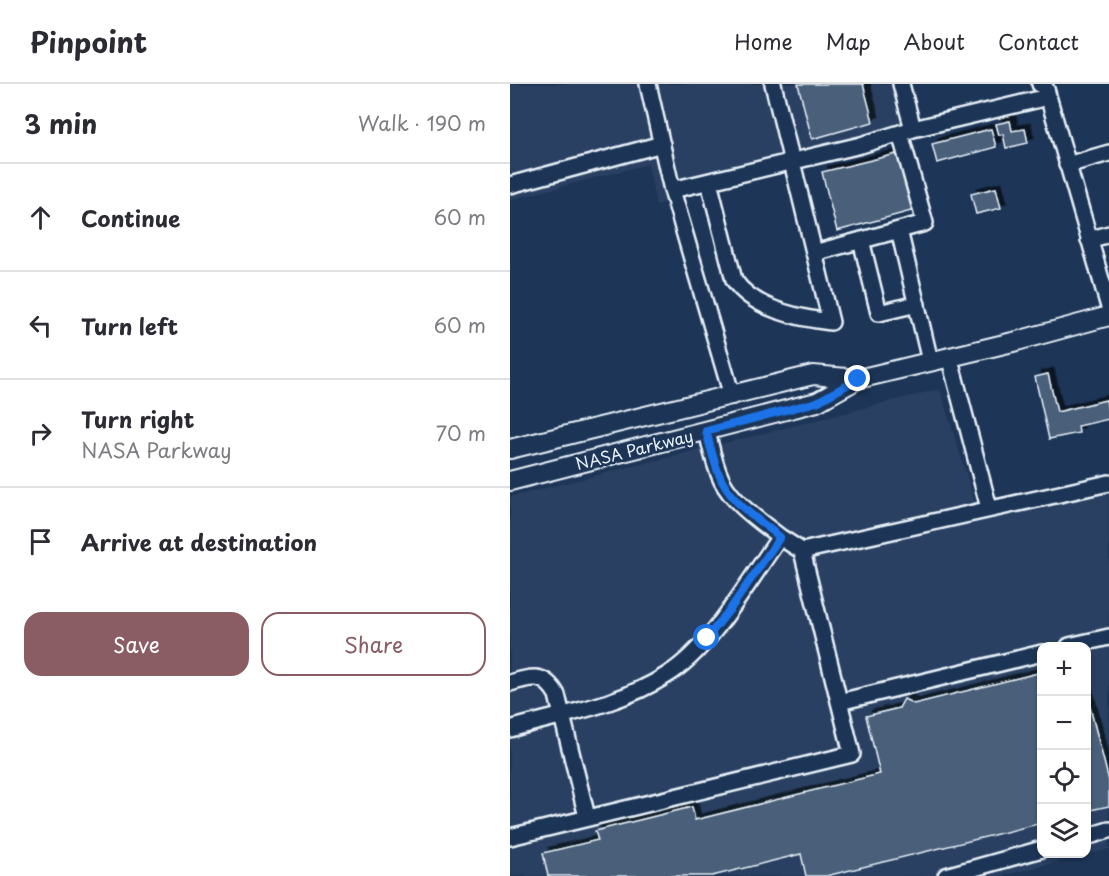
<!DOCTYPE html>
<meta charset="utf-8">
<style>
:root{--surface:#fff;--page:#f2f2f3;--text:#2b2b33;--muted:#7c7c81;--line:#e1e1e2;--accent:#8a5d65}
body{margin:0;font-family:"Playpen Sans",sans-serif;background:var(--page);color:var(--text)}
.controls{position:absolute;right:18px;bottom:18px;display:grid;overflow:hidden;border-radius:12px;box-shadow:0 2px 4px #0004}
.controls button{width:54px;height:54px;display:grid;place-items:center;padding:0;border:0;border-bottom:2px solid var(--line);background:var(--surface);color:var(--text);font:30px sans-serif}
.stop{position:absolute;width:18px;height:18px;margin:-14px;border:4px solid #1a73e8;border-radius:50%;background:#fff}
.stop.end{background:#1a73e8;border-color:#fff;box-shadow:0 2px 6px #0008}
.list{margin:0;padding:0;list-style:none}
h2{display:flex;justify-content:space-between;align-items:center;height:78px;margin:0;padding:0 24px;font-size:26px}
h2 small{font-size:20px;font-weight:400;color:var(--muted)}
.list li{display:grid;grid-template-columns:39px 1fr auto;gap:18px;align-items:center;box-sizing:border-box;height:108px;padding:0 24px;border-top:2px solid var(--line)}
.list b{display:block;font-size:22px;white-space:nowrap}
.list p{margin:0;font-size:20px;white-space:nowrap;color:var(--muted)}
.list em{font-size:20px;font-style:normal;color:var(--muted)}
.actions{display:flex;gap:12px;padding:18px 24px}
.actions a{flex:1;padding:14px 0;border:2px solid var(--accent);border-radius:18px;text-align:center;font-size:21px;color:var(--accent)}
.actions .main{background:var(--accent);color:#fff}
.icon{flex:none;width:33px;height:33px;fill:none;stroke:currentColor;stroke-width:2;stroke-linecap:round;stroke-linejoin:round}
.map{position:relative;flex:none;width:599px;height:792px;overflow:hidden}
header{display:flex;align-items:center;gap:36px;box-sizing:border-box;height:84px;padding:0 30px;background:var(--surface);border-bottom:2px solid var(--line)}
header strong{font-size:28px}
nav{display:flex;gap:33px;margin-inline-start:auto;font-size:21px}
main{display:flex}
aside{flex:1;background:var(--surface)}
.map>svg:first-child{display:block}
.built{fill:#2a4162;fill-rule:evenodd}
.building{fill:#495e7a;stroke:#e8f1f8;stroke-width:1.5;filter:url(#shadow)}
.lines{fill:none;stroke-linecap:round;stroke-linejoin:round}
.minor-casing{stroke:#e8f1f8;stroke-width:20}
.major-casing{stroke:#e8f1f8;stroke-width:22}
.minor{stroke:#1d3557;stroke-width:15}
.major{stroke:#1d3557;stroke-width:18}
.route{stroke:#1a73e8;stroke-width:8}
.labels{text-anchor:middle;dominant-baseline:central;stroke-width:5;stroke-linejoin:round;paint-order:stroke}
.street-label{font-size:16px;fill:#e8f1f8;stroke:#1d3557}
</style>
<header>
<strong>Pinpoint</strong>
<nav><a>Home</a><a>Map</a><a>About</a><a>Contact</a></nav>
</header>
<main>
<aside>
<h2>3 min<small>Walk · 190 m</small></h2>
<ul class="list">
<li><svg class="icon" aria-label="ahead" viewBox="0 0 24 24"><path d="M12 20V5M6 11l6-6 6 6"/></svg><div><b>Continue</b></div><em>60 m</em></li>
<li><svg class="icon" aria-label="left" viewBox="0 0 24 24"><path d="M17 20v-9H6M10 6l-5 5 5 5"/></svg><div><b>Turn left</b></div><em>60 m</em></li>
<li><svg class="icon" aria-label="right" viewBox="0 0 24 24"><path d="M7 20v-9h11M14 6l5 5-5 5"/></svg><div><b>Turn right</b><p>NASA Parkway</p></div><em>70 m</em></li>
<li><svg class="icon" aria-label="arrive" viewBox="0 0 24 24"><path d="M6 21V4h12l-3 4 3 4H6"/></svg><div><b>Arrive at destination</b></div></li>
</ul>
<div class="actions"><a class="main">Save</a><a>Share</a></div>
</aside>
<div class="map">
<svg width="599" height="792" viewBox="0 0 599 792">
<defs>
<filter id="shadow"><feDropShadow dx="5.5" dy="-5.5" stdDeviation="0" flood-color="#0009"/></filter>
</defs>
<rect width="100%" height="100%" fill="#1d3557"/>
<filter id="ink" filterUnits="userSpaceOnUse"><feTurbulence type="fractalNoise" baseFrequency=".0167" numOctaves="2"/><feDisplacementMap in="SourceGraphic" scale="12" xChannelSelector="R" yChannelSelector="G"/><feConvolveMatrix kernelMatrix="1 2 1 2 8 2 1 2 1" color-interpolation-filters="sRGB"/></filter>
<g filter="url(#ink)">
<path class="built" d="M 0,0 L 399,0 L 411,54 L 146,121 L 138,80 L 0,116 Z
M 430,305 L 470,435 L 599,408 L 599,765 L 491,792 L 0,792 L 0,413 ZM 532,562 L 576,562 L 576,770 L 532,770 Z"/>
<path class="building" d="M 288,0 L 353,0 L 363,38 L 302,55 Z
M 500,37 L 502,47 L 515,45 L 518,59 L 496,64 L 493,50 L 489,51 L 486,40 Z
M 481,45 L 486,63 L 427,79 L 422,60 Z
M 391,69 L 405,126 L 327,147 L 312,88 Z
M 486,104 L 491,124 L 466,130 L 461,110 Z
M 538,290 L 547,328 L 596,316 L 599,335 L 568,342 L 569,349 L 539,355 L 525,293 Z
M 532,588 L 532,739 L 316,792 L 296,792 L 291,770 L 202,792 L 38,792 L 33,769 L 88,756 L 85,747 L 182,723 L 185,736 L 370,690 L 356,632 L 389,624 L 394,615 L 404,620 Z
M 576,608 L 599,697 L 599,722 L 576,727 Z"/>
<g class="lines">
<g class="minor-casing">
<path id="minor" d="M 138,0 L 162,106 L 222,312
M 391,0 L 403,45
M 530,0 L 536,5 L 599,223
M 557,81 L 599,69
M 199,98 L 224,196 C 243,225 288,234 321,238 L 263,0
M 0,101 L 152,60
M 162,106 L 351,61 L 403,45 L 538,13
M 389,146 L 420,277
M 351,156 L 369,229 L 407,220
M 579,156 L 599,150
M 304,169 L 415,139 L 390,49
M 439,272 L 479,424
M 270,453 L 292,467 L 599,399
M 559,562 L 599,553
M 0,599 C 22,592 35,589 47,611 L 77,733
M 329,618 L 532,569
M 0,645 C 53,630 110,621 157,591 C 202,563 239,496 270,453 C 250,437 224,420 212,397 C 204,381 201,364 197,347
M 0,753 L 342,670 L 292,467
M 576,753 L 599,746
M 436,792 L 532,765"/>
</g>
<g class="major-casing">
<path id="major" d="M 0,365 L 303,291 L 348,295
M 0,397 L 307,318 L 348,295 L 507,257 L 599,232"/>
</g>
<use href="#minor" class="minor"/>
<use href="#major" class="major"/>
</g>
</g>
<g class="lines" filter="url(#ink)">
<path class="route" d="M 197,554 L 221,524 L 270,453 C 250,437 223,420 212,397 C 204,381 201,364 196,347 L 307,318 L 348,295"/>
</g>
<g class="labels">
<g class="street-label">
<text transform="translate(124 365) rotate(-14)">NASA Parkway</text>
</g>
</g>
</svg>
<div class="controls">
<button>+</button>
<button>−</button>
<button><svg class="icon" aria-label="locate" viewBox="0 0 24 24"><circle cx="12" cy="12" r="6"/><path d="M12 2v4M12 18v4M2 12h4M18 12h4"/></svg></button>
<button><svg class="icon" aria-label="layers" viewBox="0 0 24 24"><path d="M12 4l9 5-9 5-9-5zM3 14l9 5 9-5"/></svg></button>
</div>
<div class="stop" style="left:197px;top:554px"></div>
<div class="stop end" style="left:348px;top:295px"></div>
</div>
</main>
